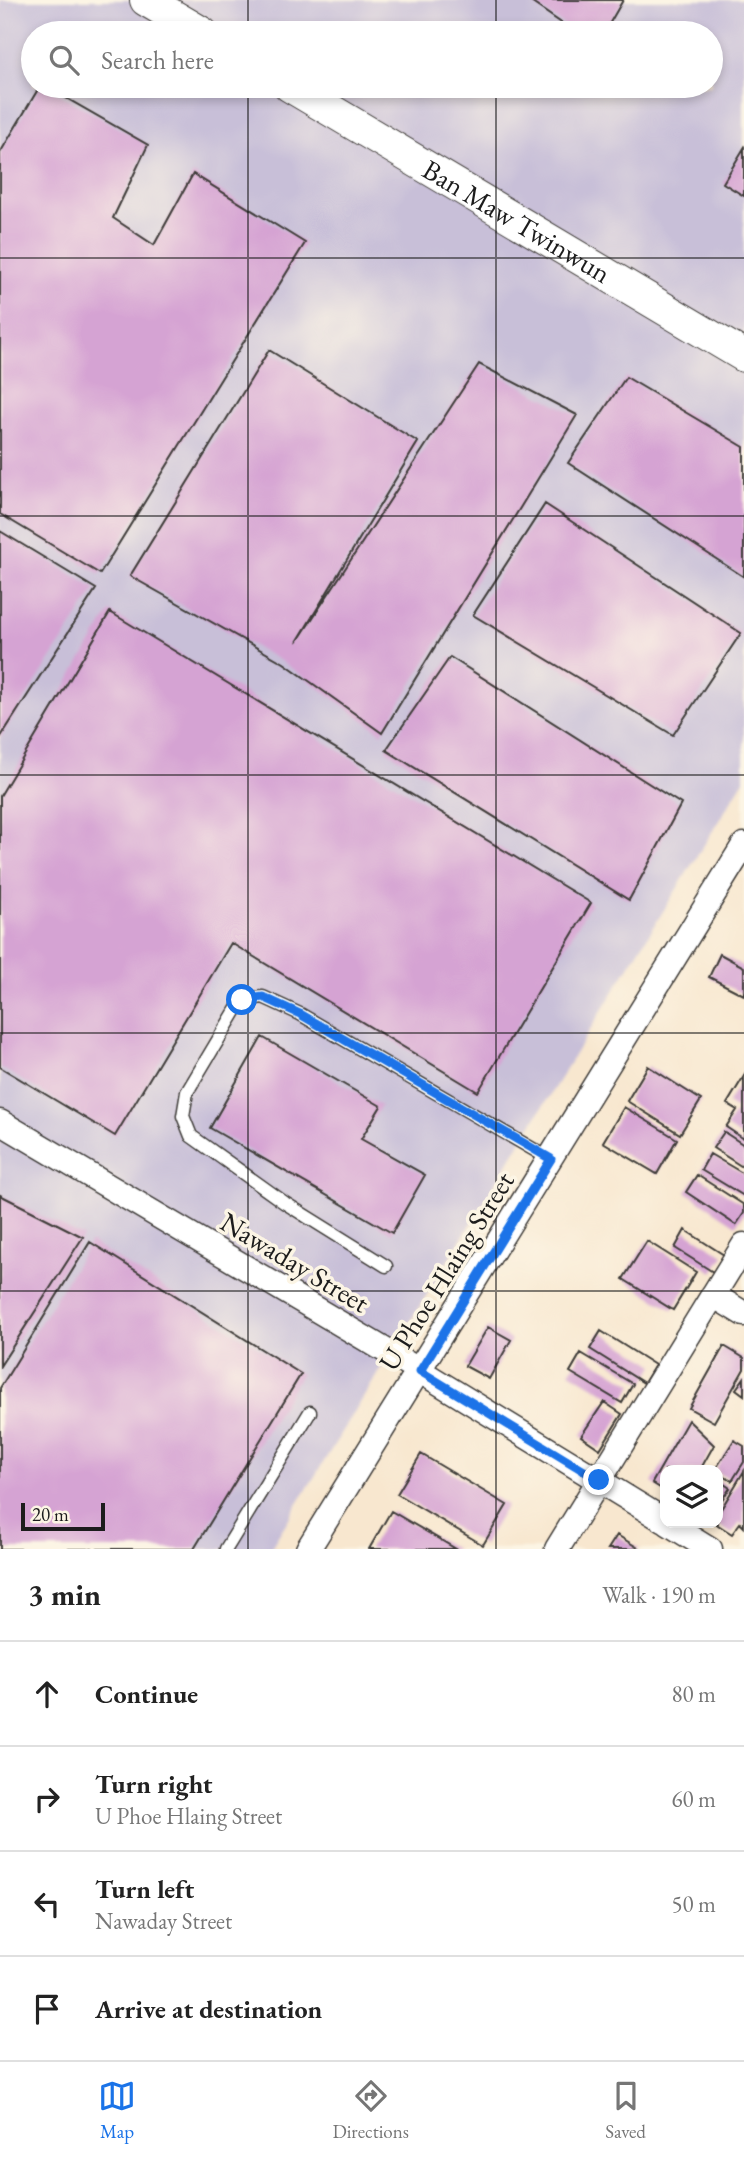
<!DOCTYPE html>
<meta charset="utf-8">
<style>
:root{--surface:#fff;--page:#f6f6f6;--text:#222;--muted:#767676;--line:#e0e0e0;--accent:#1a73e8}
body{margin:0;font-family:"EB Garamond",serif;background:var(--page);color:var(--text)}
.controls{position:absolute;right:21px;bottom:21px;display:grid;overflow:hidden;border-radius:14px;box-shadow:0 4px 10px #0003}
.controls button{width:63px;height:63px;display:grid;place-items:center;padding:0;border:0;border-bottom:2px solid var(--line);background:var(--surface);color:var(--text);font:35px sans-serif}
.scale{position:absolute;left:21px;bottom:18px;width:84px;box-sizing:border-box;padding-left:7px;border:4px solid #1c1c1c;border-top:0;font-size:19px;line-height:24px;white-space:nowrap;color:#1c1c1c;-webkit-text-stroke:5px #fcf5e5;paint-order:stroke}
.stop{position:absolute;width:21px;height:21px;margin:-16px;border:5px solid #1a73e8;border-radius:50%;background:#fff}
.stop.end{background:#1a73e8;border-color:#fff;box-shadow:0 2px 7px #0008}
.list{margin:0;padding:0;list-style:none}
h2{display:flex;justify-content:space-between;align-items:center;height:91px;margin:0;padding:0 28px;font-size:30px}
h2 small{font-size:23px;font-weight:400;color:var(--muted)}
.list li{display:grid;grid-template-columns:46px 1fr auto;gap:21px;align-items:center;box-sizing:border-box;height:105px;padding:0 28px;border-top:2px solid var(--line)}
.list b{display:block;font-size:26px;white-space:nowrap}
.list p{margin:0;font-size:23px;white-space:nowrap;color:var(--muted)}
.list em{font-size:23px;font-style:normal;color:var(--muted)}
.icon{flex:none;width:38px;height:38px;fill:none;stroke:currentColor;stroke-width:2;stroke-linecap:round;stroke-linejoin:round}
.map{position:relative;flex:none;width:744px;height:1549px;overflow:hidden}
.search{position:absolute;background:var(--surface);box-shadow:0 4px 10px #0003;left:21px;right:21px;top:21px;height:77px;display:flex;align-items:center;gap:18px;box-sizing:border-box;padding:0 24px;border-radius:38px;color:var(--muted);font-size:26px}
.sheet{height:511px;background:var(--surface)}
nav{display:flex;justify-content:space-around;align-items:center;box-sizing:border-box;height:98px;border-top:2px solid var(--line);background:var(--surface);font-size:19px;color:var(--muted)}
nav a{display:grid;justify-items:center;gap:4px}
nav .on{color:var(--accent)}
.map>svg:first-child{display:block}
.industrial{fill:#c8bfd8;fill-rule:evenodd}
.building{fill:#d5a3d3}
.lines{fill:none;stroke-linecap:round;stroke-linejoin:round}
.service-casing{stroke:#3d3a37;stroke-width:15}
.minor-casing{stroke:#3d3a37;stroke-width:27}
.tertiary-casing{stroke:#3d3a37;stroke-width:34}
.service{stroke:#fff;stroke-width:12}
.minor{stroke:#fff;stroke-width:24}
.tertiary{stroke:#fff;stroke-width:32}
.route{stroke:#1a73e8;stroke-width:9}
.grid{fill:none;stroke:#1c1c1c;stroke-width:2;stroke-opacity:0.55}
.labels{text-anchor:middle;dominant-baseline:central;stroke-width:7;stroke-linejoin:round;paint-order:stroke}
.street-label{font-size:28px;fill:#1c1c1c;stroke:#fcf5e5}
</style>
<div class="map">
<svg width="744" height="1549" viewBox="0 0 744 1549">
<rect width="100%" height="100%" fill="#fcf5e5"/>
<filter id="ink" filterUnits="userSpaceOnUse"><feTurbulence type="fractalNoise" baseFrequency=".0143" numOctaves="2"/><feDisplacementMap in="SourceGraphic" scale="14" xChannelSelector="R" yChannelSelector="G"/><feConvolveMatrix kernelMatrix="1 2 1 2 8 2 1 2 1" color-interpolation-filters="sRGB"/></filter>
<filter id="wash" filterUnits="userSpaceOnUse"><feTurbulence type="fractalNoise" baseFrequency=".00686" numOctaves="4" result="noise"/><feDisplacementMap in="SourceGraphic" scale="28" xChannelSelector="R" yChannelSelector="G"/><feGaussianBlur stdDeviation="1.57" result="paint"/><feColorMatrix in="noise" values="0 0 0 0 0 0 0 0 0 0 0 0 0 0 0 0 0 1.4 0 .05"/><feComposite in="paint" operator="in"/></filter>
<g filter="url(#wash)">
<rect width="100%" height="100%" fill="#f8e7cf"/>
<path class="industrial" d="M 0,0 L 744,0 L 744,780 L 270,1549 L 0,1549 ZM 33,33 L 711,33 L 711,86 L 33,86 Z"/>
<g id="blocks">
<path class="building" d="M 528,0 L 623,0 L 604,33 L 576,33 Z
M 40,86 L 45,86 L 148,145 L 113,218 L 154,245 L 193,174 L 305,243 L 100,574 L 0,514 L 0,153 Z
M 744,148 L 744,196 L 723,183 Z
M 269,350 L 418,442 L 297,642 L 479,364 L 577,415 L 382,733 L 284,663 L 130,576 Z
M 626,377 L 744,447 L 744,577 L 568,463 Z
M 545,504 L 741,633 L 673,735 L 473,615 Z
M 0,531 L 96,589 L 0,738 Z
M 110,612 L 591,903 L 478,1092 L 231,943 L 115,1136 L 0,1067 L 0,796 Z
M 450,657 L 681,804 L 629,900 L 386,750 Z
M 720,954 L 744,967 L 744,995 L 709,977 Z
M 262,1037 L 381,1106 L 361,1139 L 425,1175 L 392,1233 L 210,1128 Z
M 648,1066 L 701,1100 L 680,1134 L 627,1101 Z
M 744,1076 L 744,1139 L 726,1127 L 737,1110 L 727,1104 Z
M 624,1107 L 677,1139 L 657,1174 L 603,1142 Z
M 724,1132 L 744,1145 L 744,1168 L 713,1148 Z
M 710,1154 L 744,1174 L 744,1196 L 701,1170 Z
M 697,1175 L 744,1205 L 744,1213 L 736,1225 L 686,1192 Z
M 0,1195 L 83,1237 L 0,1366 Z
M 685,1230 L 724,1255 L 713,1272 L 675,1248 Z
M 647,1241 L 696,1272 L 673,1310 L 623,1279 Z
M 90,1242 L 301,1374 L 194,1549 L 0,1549 L 0,1388 Z
M 488,1327 L 511,1340 L 489,1379 L 465,1366 Z
M 601,1331 L 655,1365 L 644,1383 L 590,1349 Z
M 724,1346 L 744,1358 L 744,1369 L 714,1422 L 689,1408 Z
M 581,1353 L 633,1384 L 622,1403 L 570,1372 Z
M 744,1378 L 744,1395 L 736,1389 Z
M 604,1402 L 622,1414 L 600,1449 L 581,1436 Z
M 688,1420 L 714,1445 L 700,1470 L 665,1470 L 665,1491 L 652,1483 Z
M 734,1440 L 744,1446 L 744,1462 L 732,1481 L 718,1473 L 718,1470 L 715,1470 Z
M 421,1454 L 507,1505 L 483,1545 L 397,1494 Z
M 744,1471 L 744,1527 L 740,1523 L 732,1534 L 715,1523 L 718,1523 L 718,1514 Z
M 718,1480 L 730,1488 L 718,1505 Z
M 391,1511 L 456,1549 L 369,1549 Z
M 617,1535 L 640,1549 L 608,1549 Z"/>
</g>
</g>
<g filter="url(#ink)">
<use href="#blocks" fill-opacity="0" stroke="#3d3a37" stroke-width="2"/>
<g class="lines">
<g class="service-casing">
<path id="service" d="M 386,1266 L 285,1203 L 191,1136 L 183,1116 L 187,1092 L 242,1000 L 263,997 L 300,1014 L 550,1159
M 226,1549 L 310,1412"/>
</g>
<g class="minor-casing">
<path id="minor" d="M 0,1122 L 420,1371 L 665,1521
M 713,1295 L 744,1314
M 668,1523 L 710,1549
M 308,1549 L 744,845
M 557,1549 L 744,1245"/>
</g>
<g class="tertiary-casing">
<g id="tertiary">
<path d="M 146,0 L 202,33"/>
<path id="s1" d="M 290,86 L 744,356"/>
</g>
</g>
<use href="#service" class="service"/>
<use href="#minor" class="minor"/>
<use href="#tertiary" class="tertiary"/>
</g>
</g>
<g class="lines" filter="url(#ink)">
<path class="route" d="M 242,1000 L 263,997 L 300,1014 L 551,1159 L 420,1371 L 599,1480"/>
</g>
<path class="grid" d="M 248,0 L 248,33M 496,0 L 496,33M 248,86 L 248,1549M 496,86 L 496,1549M 0,258 L 744,258M 0,516 L 744,516M 0,775 L 744,775M 0,1033 L 744,1033M 0,1291 L 744,1291"/>
<g class="labels">
<g class="street-label">
<text stroke="none"><textPath href="#s1" startOffset="264">Ban Maw Twinwun</textPath></text>
<text transform="translate(295 1262) rotate(31)">Nawaday Street</text>
<text transform="translate(446 1271) rotate(-58)">U Phoe Hlaing Street</text>
</g>
</g>
</svg>
<div class="controls">
<button><svg class="icon" aria-label="layers" viewBox="0 0 24 24"><path d="M12 4l9 5-9 5-9-5zM3 14l9 5 9-5"/></svg></button>
</div>
<div class="scale">20 m</div>
<div class="stop" style="left:242px;top:1000px"></div>
<div class="stop end" style="left:599px;top:1480px"></div>
<div class="search"><svg class="icon" aria-label="search" viewBox="0 0 24 24"><circle cx="10" cy="10" r="6"/><path d="M15 15l6 6"/></svg>Search here</div>
</div>
<section class="sheet">
<h2>3 min<small>Walk · 190 m</small></h2>
<ul class="list">
<li><svg class="icon" aria-label="ahead" viewBox="0 0 24 24"><path d="M12 20V5M6 11l6-6 6 6"/></svg><div><b>Continue</b></div><em>80 m</em></li>
<li><svg class="icon" aria-label="right" viewBox="0 0 24 24"><path d="M7 20v-9h11M14 6l5 5-5 5"/></svg><div><b>Turn right</b><p>U Phoe Hlaing Street</p></div><em>60 m</em></li>
<li><svg class="icon" aria-label="left" viewBox="0 0 24 24"><path d="M17 20v-9H6M10 6l-5 5 5 5"/></svg><div><b>Turn left</b><p>Nawaday Street</p></div><em>50 m</em></li>
<li><svg class="icon" aria-label="arrive" viewBox="0 0 24 24"><path d="M6 21V4h12l-3 4 3 4H6"/></svg><div><b>Arrive at destination</b></div></li>
</ul>
</section>
<nav>
<a class="on"><svg class="icon" aria-label="map" viewBox="0 0 24 24"><path d="M3 6l6-2 6 2 6-2v14l-6 2-6-2-6 2zM9 4v14M15 6v14"/></svg>Map</a>
<a><svg class="icon" aria-label="directions" viewBox="0 0 24 24"><path d="M12 3l9 9-9 9-9-9zM9 14v-3h6M13 9l2 2-2 2"/></svg>Directions</a>
<a><svg class="icon" aria-label="saved" viewBox="0 0 24 24"><path d="M7 4h10v16l-5-4-5 4z"/></svg>Saved</a>
</nav>
